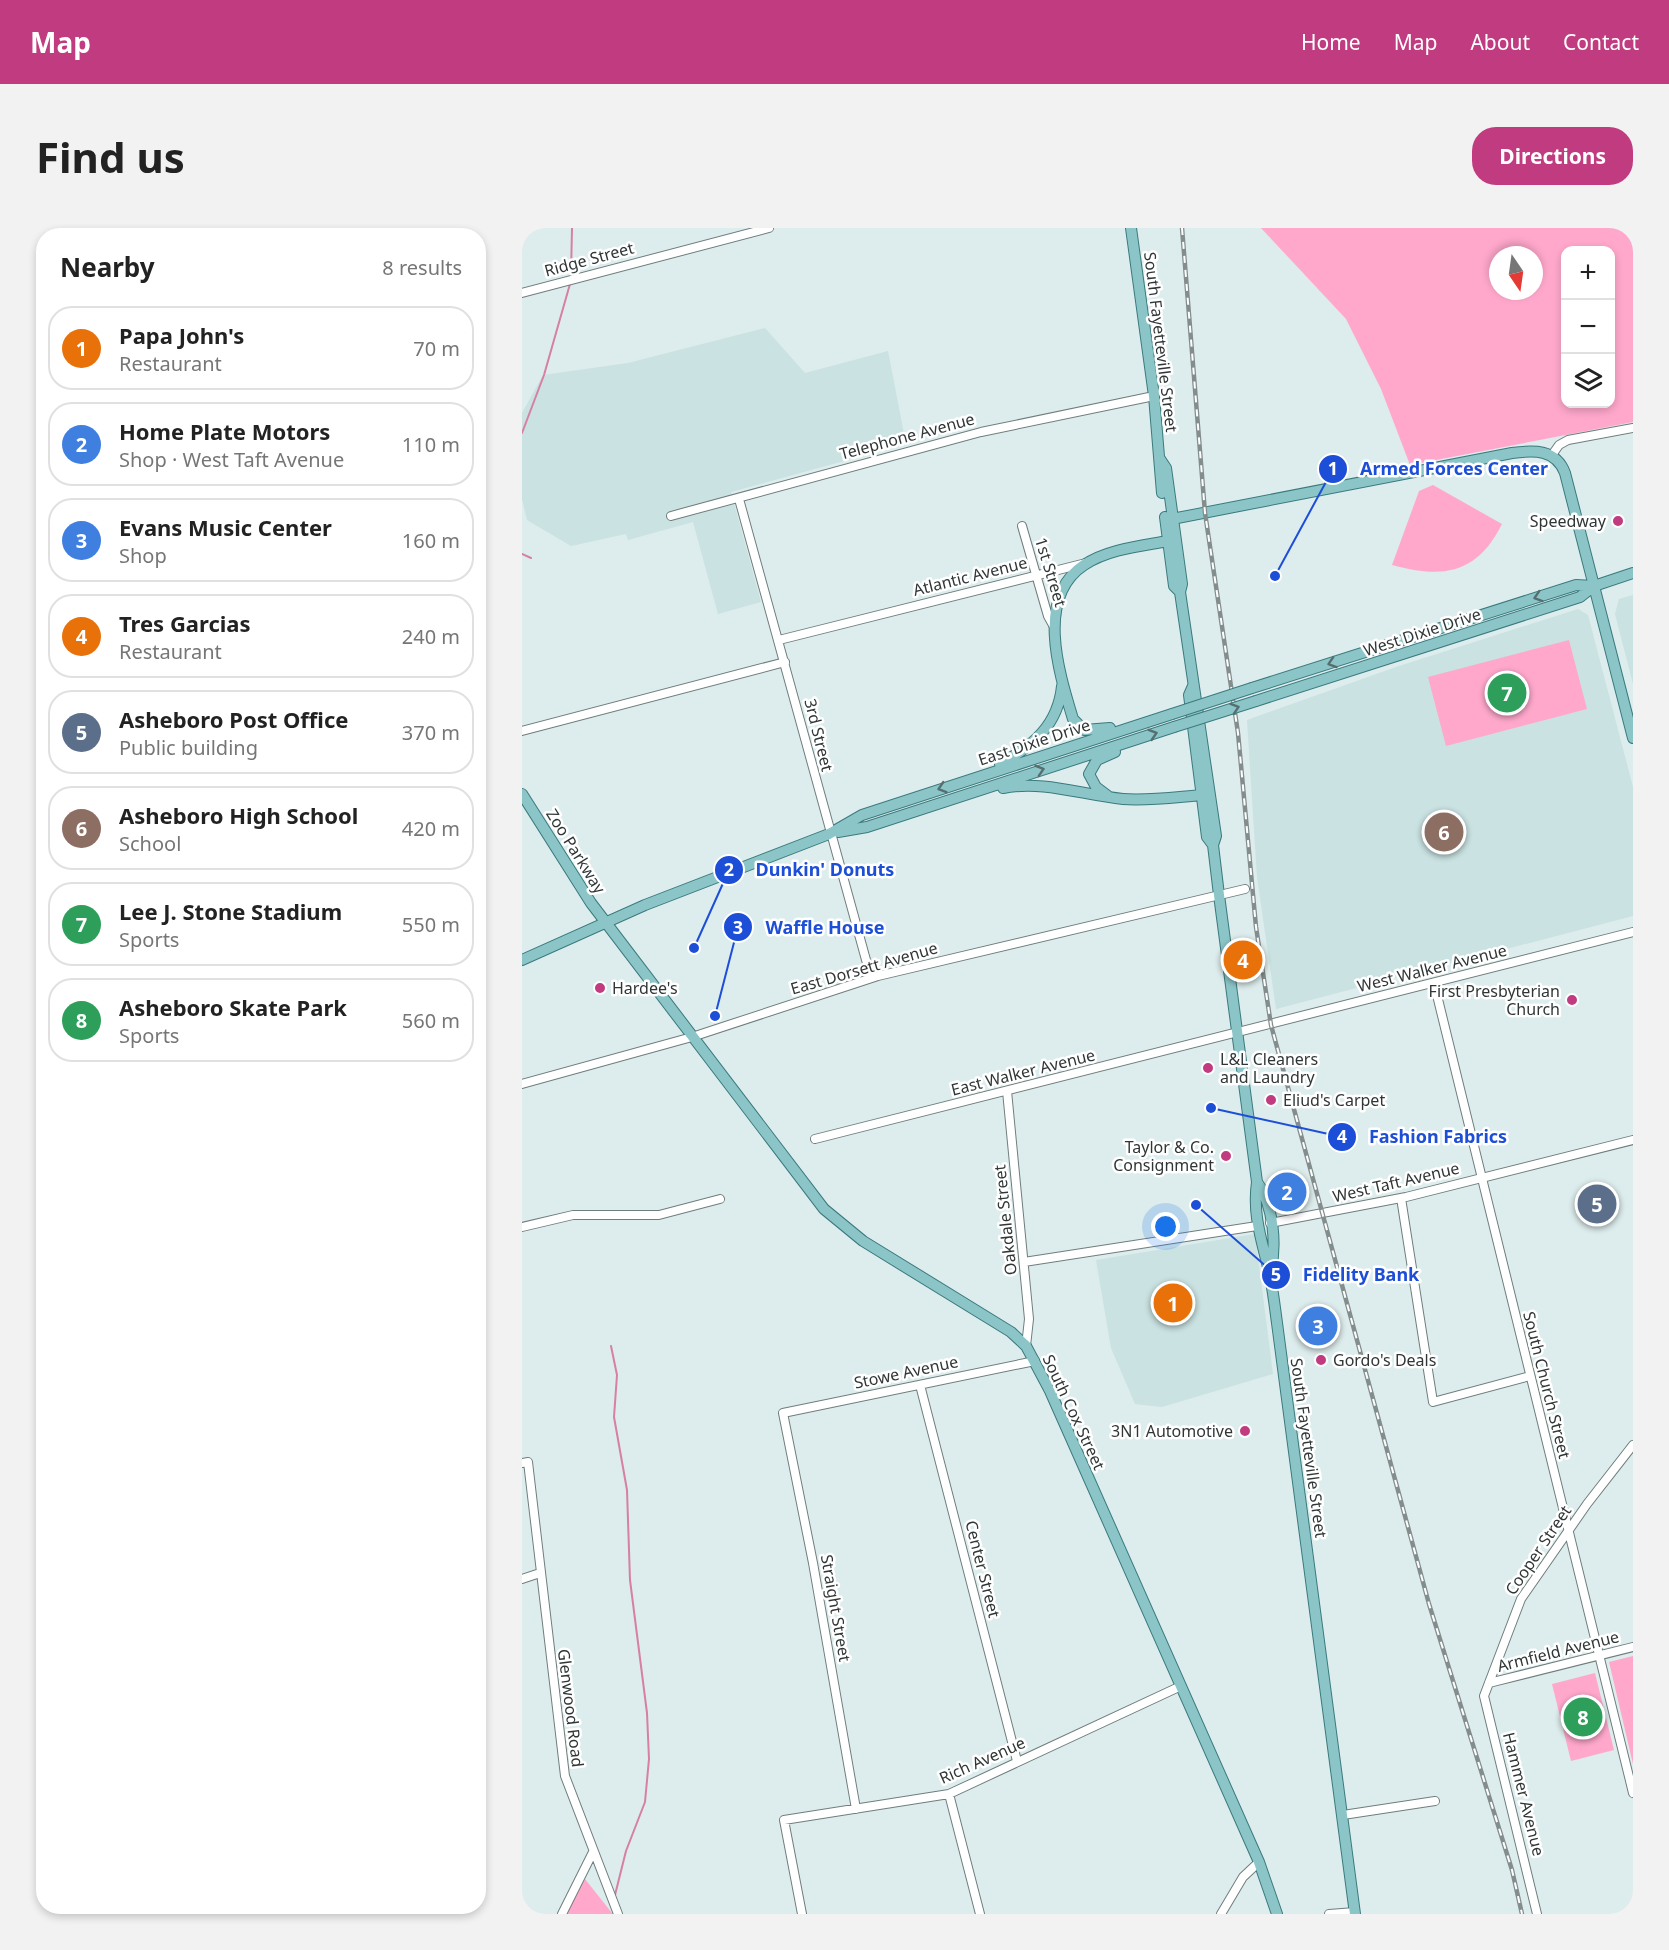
<!DOCTYPE html>
<meta charset="utf-8">
<style>
:root{--surface:#fff;--page:#f2f2f2;--text:#222;--muted:#767676;--line:#e0e0e0;--accent:#c03b7f}
body{margin:0;font-family:"Noto Sans",sans-serif;background:var(--page);color:var(--text)}
.controls{position:absolute;right:18px;top:18px;display:grid;overflow:hidden;border-radius:12px;box-shadow:0 3px 9px #0003}
.controls button{width:54px;height:54px;display:grid;place-items:center;padding:0;border:0;border-bottom:2px solid var(--line);background:var(--surface);color:var(--text);font:30px sans-serif}
.compass{position:absolute;left:967px;top:18px;width:54px;height:54px;border-radius:50%;background:var(--surface);box-shadow:0 3px 9px #0003;rotate:167deg}
.you{position:absolute;left:644px;top:999px;width:21px;height:21px;margin:-15px;border:4px solid #fff;border-radius:50%;background:#1a73e8;box-shadow:0 0 0 9px #1a73e833}
.badge{display:grid;place-items:center;width:39px;height:39px;border-radius:50%;background:var(--accent);color:#fff;font-size:20px;font-weight:700}
.pin{position:absolute;translate:-50% -50%;border:3px solid #fff;box-shadow:0 2px 6px #0006}
.list{margin:0;padding:0;list-style:none}
h2{display:flex;justify-content:space-between;align-items:center;height:78px;margin:0;padding:0 24px;font-size:26px}
h2 small{font-size:20px;font-weight:400;color:var(--muted)}
.list li{display:grid;grid-template-columns:39px 1fr auto;gap:18px;align-items:center;box-sizing:border-box;height:84px;margin:0 12px 12px;padding:0 12px;border:2px solid var(--line);border-radius:24px}
.list b{display:block;font-size:22px;white-space:nowrap}
.list p{margin:0;font-size:20px;white-space:nowrap;color:var(--muted)}
.list em{font-size:20px;font-style:normal;color:var(--muted)}
.icon{flex:none;width:33px;height:33px;fill:none;stroke:currentColor;stroke-width:2;stroke-linecap:round;stroke-linejoin:round}
.map{position:relative;flex:none;width:1111px;height:1686px;overflow:hidden;border-radius:24px}
header{display:flex;align-items:center;gap:36px;box-sizing:border-box;height:84px;padding:0 30px;background:var(--accent);color:#fff}
header strong{font-size:28px}
nav{display:flex;gap:33px;margin-inline-start:auto;font-size:21px}
.intro{display:flex;align-items:center;justify-content:space-between;box-sizing:border-box;height:144px;padding:0 36px}
h1{margin:0;font-size:42px}
.button{padding:15px 27px;border-radius:24px;background:var(--accent);color:#fff;font-size:21px;font-weight:700}
main{display:flex;gap:36px;padding:0 36px}
aside{flex:1;background:var(--surface);border-radius:24px;box-shadow:0 3px 9px #0003}
.map>svg:first-child{display:block}
.built{fill:#cae2e2}
.green{fill:#ffa8cc;fill-rule:evenodd}
.lines{fill:none;stroke-linecap:round;stroke-linejoin:round}
.stream{stroke:#d580a4;stroke-width:2}
.minor-casing{stroke:#707d7d;stroke-width:10}
.major-casing{stroke:#3a7a7d;stroke-width:12}
.minor{stroke:#fff;stroke-width:8}
.major{stroke:#8cc5c8;stroke-width:10}
.rail-casing{stroke:#838d8d;stroke-width:4.5}
.rail{stroke:#fff;stroke-width:2;stroke-dasharray:7;stroke-linecap:butt}
.major-bridge-casing{stroke:#3a7a7d;stroke-width:12;stroke-linecap:butt}
.major-bridge{stroke:#8cc5c8;stroke-width:10}
.oneway{stroke:#556f70}
.poi-dot{fill:#c03b7f;stroke:#fff;stroke-width:2}
.labels{text-anchor:middle;dominant-baseline:central;stroke-width:5;stroke-linejoin:round;paint-order:stroke}
.street-label{font-size:16px;fill:#303636;stroke:#fff}
.poi-label{font-size:16px;fill:#303636;stroke:#fff;text-anchor:end}
.leader{fill:none;stroke:#1d4ed8;stroke-width:2}
.callout-dot{fill:#1d4ed8;stroke:#fff;stroke-width:2}
.mark-label{font-size:18px;text-anchor:middle;font-weight:bold;fill:#fff}
.callout-label{font-size:18px;text-anchor:middle;font-weight:bold;fill:#1d4ed8;stroke:#fff;stroke-width:5;stroke-linejoin:round;paint-order:stroke}
</style>
<header>
<strong>Map</strong>
<nav><a>Home</a><a>Map</a><a>About</a><a>Contact</a></nav>
</header>
<div class="intro"><h1>Find us</h1><a class="button">Directions</a></div>
<main>
<aside>
<h2>Nearby<small>8 results</small></h2>
<ul class="list">
<li><span class="badge" style="background:#e8710a">1</span><div><b>Papa John's</b><p>Restaurant</p></div><em>70 m</em></li>
<li><span class="badge" style="background:#3f7fe0">2</span><div><b>Home Plate Motors</b><p>Shop · West Taft Avenue</p></div><em>110 m</em></li>
<li><span class="badge" style="background:#3f7fe0">3</span><div><b>Evans Music Center</b><p>Shop</p></div><em>160 m</em></li>
<li><span class="badge" style="background:#e8710a">4</span><div><b>Tres Garcias</b><p>Restaurant</p></div><em>240 m</em></li>
<li><span class="badge" style="background:#5c6f8a">5</span><div><b>Asheboro Post Office</b><p>Public building</p></div><em>370 m</em></li>
<li><span class="badge" style="background:#8d6e63">6</span><div><b>Asheboro High School</b><p>School</p></div><em>420 m</em></li>
<li><span class="badge" style="background:#2e9e5b">7</span><div><b>Lee J. Stone Stadium</b><p>Sports</p></div><em>550 m</em></li>
<li><span class="badge" style="background:#2e9e5b">8</span><div><b>Asheboro Skate Park</b><p>Sports</p></div><em>560 m</em></li>
</ul>
</aside>
<div class="map">
<svg width="1111" height="1686" viewBox="0 0 1111 1686">
<rect width="100%" height="100%" fill="#ddecec"/>
<path class="built" d="M 243,100 L 283,145 L 366,123 L 384,216 L 209,264 L 239,374 L 196,386 L 171,294 L 106,312 L 104,306 L 49,318 L 5,292 L 0,271 L 0,185 L 21,147 L 106,135 Z
M 1111,367 L 1111,456 L 1093,386 L 1097,371 Z
M 1056,381 L 1066,387 L 1111,559 L 1111,688 L 754,781 L 735,649 L 725,492 L 874,439 Z
M 733,1006 L 751,1146 L 640,1179 L 613,1176 L 589,1120 L 574,1032 Z"/>
<path class="green" d="M 739,0 L 1111,0 L 1111,194 L 888,237 L 859,161 L 824,91 ZM 1088,22 L 1088,176 L 1044,176 L 1044,22 ZM 976,27 L 1012,27 L 1012,63 L 976,63 Z
M 911,257 L 980,296 C 955,346 921,351 870,337 L 897,263 Z
M 1047,412 L 1065,481 L 924,518 L 906,449 Z
M 1111,1428 L 1111,1536 L 1087,1434 Z
M 1073,1445 L 1092,1522 L 1049,1533 L 1030,1456 Z
M 63,1651 L 90,1685 L 91,1686 L 41,1686 Z"/>
<g class="lines">
<path class="stream" d="M 49,48 L 50,0
M 0,205 L 22,147 L 48,56
M 0,326 L 9,330
M 89,1118 L 95,1147 L 92,1189 L 105,1262 L 108,1352 L 125,1485 L 127,1531 L 123,1574 L 104,1623 L 93,1667"/>
<g class="minor-casing">
<path id="minor" d="M 0,65 L 247,0
M 1030,227 L 1037,217 L 1046,212 L 1111,200
M 217,271 L 349,750
M 149,288 L 459,204 L 632,168
M 500,298 L 526,388 L 531,397
M 257,412 L 564,335
M 0,503 L 263,434
M 912,755 L 1111,1565
M 0,856 L 170,809 L 356,748 L 723,661
M 485,863 L 507,1091 L 504,1118
M 293,911 L 1111,704
M 879,970 L 911,1174 L 1008,1148
M 748,995 L 884,969 L 1111,912
M 0,999 L 51,987 L 137,987 L 198,971
M 502,1034 L 735,998
M 398,1157 L 495,1533
M 0,1235 L 6,1234 L 43,1548 L 96,1686
M 0,1351 L 18,1345
M 967,1455 L 1111,1419
M 427,1566 L 458,1686
M 334,1581 L 291,1335 L 261,1185 L 513,1133
M 821,1587 L 913,1573
M 40,1686 L 71,1624
M 280,1686 L 262,1592 L 427,1566 L 659,1458
M 699,1686 L 721,1649 L 737,1634
M 807,1686 L 833,1684
M 1015,1686 L 962,1468 L 999,1371 L 1065,1276 L 1111,1217"/>
</g>
<g class="major-casing">
<path id="major" d="M 609,0 L 632,168 L 640,265
M 638,231 L 644,240 L 660,356 L 658,364 L 694,608 L 691,617 L 697,667 L 735,954 C 730,989 741,1015 748,1048 C 751,1063 753,1080 755,1095 L 833,1686
M 643,289 L 652,358 L 658,364
M 650,291 L 990,225 C 1012,222 1034,221 1043,245 L 1111,510
M 671,458 L 667,467 L 685,609 L 691,617
M 730,460 L 1054,357 L 1072,358 L 1111,345
M 734,473 L 1058,369 L 1072,358
M 588,500 L 562,502 L 551,491 C 537,445 513,369 562,337 C 586,321 619,318 646,313
M 478,536 C 511,518 536,497 540,458
M 481,560 C 522,552 560,567 601,571 C 627,573 654,569 680,567
M 0,566 L 69,675 L 302,981 L 341,1013 L 489,1104 L 504,1118 L 528,1163 L 737,1634 L 755,1686
M 586,568 L 574,559 L 567,546 L 575,532 L 593,524
M 316,604 L 345,599 L 652,499
M 0,732 L 123,677 L 307,606 L 340,587 L 650,486
M 735,954 C 752,978 755,1018 748,1046"/>
</g>
<use href="#minor" class="minor"/>
<use href="#major" class="major"/>
<g class="rail-casing">
<path id="rail" d="M 660,0 L 683,285 L 716,505 L 734,699 L 749,797 L 907,1376 L 990,1642 L 1000,1686"/>
</g>
<use href="#rail" class="rail"/>
<g class="major-bridge-casing">
<path id="major-bridge" d="M 650,486 L 730,460
M 652,499 L 734,473"/>
</g>
<use href="#major-bridge" class="major-bridge"/>
</g>
<defs><path id="oneway-chevron" d="M-2-3.5L2.5 0L-2 3.5" fill="none" stroke-width="1.6" stroke-linecap="round" stroke-linejoin="round" transform="scale(1.5)"/></defs>
<g class="oneway">
<use href="#oneway-chevron" transform="translate(1016 369) rotate(162)"/>
<use href="#oneway-chevron" transform="translate(810 435) rotate(162)"/>
<use href="#oneway-chevron" transform="translate(713 480) rotate(-18)"/>
<use href="#oneway-chevron" transform="translate(631 506) rotate(-17)"/>
<use href="#oneway-chevron" transform="translate(518 542) rotate(-18)"/>
<use href="#oneway-chevron" transform="translate(420 560) rotate(162)"/>
</g>
<g class="poi-dot">
<circle cx="1096" cy="293" r="6"/>
<circle cx="78" cy="760" r="6"/>
<circle cx="1050" cy="772" r="6"/>
<circle cx="686" cy="840" r="6"/>
<circle cx="749" cy="872" r="6"/>
<circle cx="704" cy="928" r="6"/>
<circle cx="799" cy="1132" r="6"/>
<circle cx="723" cy="1203" r="6"/>
</g>
<g class="labels">
<g class="street-label">
<text transform="translate(67 31) rotate(-15)">Ridge Street</text>
<text transform="translate(639 114) rotate(83)">South Fayetteville Street</text>
<text transform="translate(385 208) rotate(-15)">Telephone Avenue</text>
<text transform="translate(529 344) rotate(73)">1st Street</text>
<text transform="translate(448 348) rotate(-14)">Atlantic Avenue</text>
<text transform="translate(900 404) rotate(-18)">West Dixie Drive</text>
<text transform="translate(297 507) rotate(76)">3rd Street</text>
<text transform="translate(512 514) rotate(-18)">East Dixie Drive</text>
<text transform="translate(54 623) rotate(58)">Zoo Parkway</text>
<text transform="translate(342 740) rotate(-16)">East Dorsett Avenue</text>
<text transform="translate(910 740) rotate(-14)">West Walker Avenue</text>
<text transform="translate(501 844) rotate(-14)">East Walker Avenue</text>
<text transform="translate(874 954) rotate(-13)">West Taft Avenue</text>
<text transform="translate(483 992) rotate(-96)">Oakdale Street</text>
<text transform="translate(384 1144) rotate(-12)">Stowe Avenue</text>
<text transform="translate(1025 1157) rotate(76)">South Church Street</text>
<text transform="translate(552 1184) rotate(65)">South Cox Street</text>
<text transform="translate(787 1220) rotate(82)">South Fayetteville Street</text>
<text transform="translate(1016 1322) rotate(-56)">Cooper Street</text>
<text transform="translate(461 1341) rotate(76)">Center Street</text>
<text transform="translate(314 1380) rotate(80)">Straight Street</text>
<text transform="translate(1036 1423) rotate(-14)">Armfield Avenue</text>
<text transform="translate(49 1480) rotate(83)">Glenwood Road</text>
<text transform="translate(460 1532) rotate(-24)">Rich Avenue</text>
<text transform="translate(1002 1566) rotate(76)">Hammer Avenue</text>
</g>
<g class="poi-label">
<text x="1084" y="293">Speedway</text>
<text x="90" y="760" text-anchor="start">Hardee's</text>
<text x="1038" y="763">First Presbyterian<tspan x="1038" dy="18">Church</tspan></text>
<text x="698" y="831" text-anchor="start">L&amp;L Cleaners<tspan x="698" dy="18">and Laundry</tspan></text>
<text x="761" y="872" text-anchor="start">Eliud's Carpet</text>
<text x="692" y="919">Taylor &amp; Co.<tspan x="692" dy="18">Consignment</tspan></text>
<text x="811" y="1132" text-anchor="start">Gordo's Deals</text>
<text x="711" y="1203">3N1 Automotive</text>
</g>
</g>
<path class="leader" d="M753 348L811 241M172 720L207 642M193 788L216 699M689 880L820 909M674 977L754 1047"/>
<g class="callout-dot">
<circle cx="753" cy="348" r="6"/>
<circle cx="172" cy="720" r="6"/>
<circle cx="193" cy="788" r="6"/>
<circle cx="689" cy="880" r="6"/>
<circle cx="674" cy="977" r="6"/>
<circle cx="811" cy="241" r="15"/>
<circle cx="207" cy="642" r="15"/>
<circle cx="216" cy="699" r="15"/>
<circle cx="820" cy="909" r="15"/>
<circle cx="754" cy="1047" r="15"/>
</g>
<g class="mark-label">
<text x="811" y="247">1</text>
<text x="207" y="648">2</text>
<text x="216" y="706">3</text>
<text x="820" y="915">4</text>
<text x="754" y="1053">5</text>
</g>
<g class="callout-label">
<text x="932" y="247">Armed Forces Center</text>
<text x="303" y="648">Dunkin' Donuts</text>
<text x="303" y="706">Waffle House</text>
<text x="916" y="915">Fashion Fabrics</text>
<text x="839" y="1053">Fidelity Bank</text>
</g>
</svg>
<div class="controls">
<button>+</button>
<button>−</button>
<button><svg class="icon" aria-label="layers" viewBox="0 0 24 24"><path d="M12 4l9 5-9 5-9-5zM3 14l9 5 9-5"/></svg></button>
</div>
<svg class="compass" viewBox="-18 -18 36 36"><path d="M0-13l5 13h-10z" fill="#e53935"/><path d="M0 13l5-13h-10z" fill="#767676"/></svg>
<div class="you"></div>
<div class="pin badge" style="left:651px;top:1075px;background:#e8710a">1</div>
<div class="pin badge" style="left:765px;top:964px;background:#3f7fe0">2</div>
<div class="pin badge" style="left:796px;top:1098px;background:#3f7fe0">3</div>
<div class="pin badge" style="left:721px;top:732px;background:#e8710a">4</div>
<div class="pin badge" style="left:1075px;top:976px;background:#5c6f8a">5</div>
<div class="pin badge" style="left:922px;top:604px;background:#8d6e63">6</div>
<div class="pin badge" style="left:985px;top:465px;background:#2e9e5b">7</div>
<div class="pin badge" style="left:1061px;top:1489px;background:#2e9e5b">8</div>
</div>
</main>
